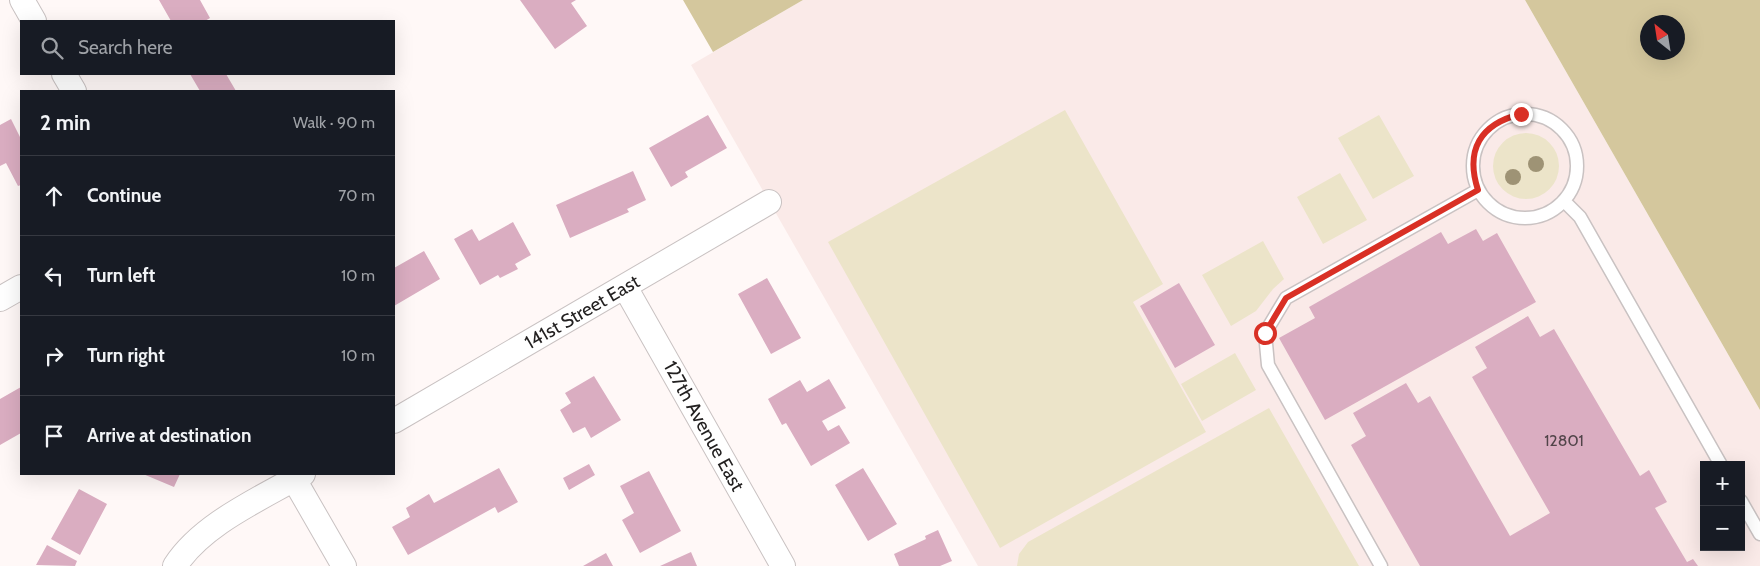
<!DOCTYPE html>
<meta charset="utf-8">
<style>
:root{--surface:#171b24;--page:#242831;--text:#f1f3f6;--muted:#9ea1a6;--line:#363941}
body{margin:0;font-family:Cabin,sans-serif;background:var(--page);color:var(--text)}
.controls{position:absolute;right:15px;bottom:15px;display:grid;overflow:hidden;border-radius:0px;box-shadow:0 5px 20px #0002}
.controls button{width:45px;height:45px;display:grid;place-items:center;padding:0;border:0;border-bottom:1px solid var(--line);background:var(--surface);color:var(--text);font:25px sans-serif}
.compass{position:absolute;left:1640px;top:15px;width:45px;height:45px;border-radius:50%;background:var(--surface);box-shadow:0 5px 20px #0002;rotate:330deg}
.stop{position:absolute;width:15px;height:15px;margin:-11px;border:4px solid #d93025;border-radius:50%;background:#fff}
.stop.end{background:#d93025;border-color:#fff;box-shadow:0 1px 5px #0008}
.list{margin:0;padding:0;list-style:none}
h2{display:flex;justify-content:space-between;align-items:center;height:65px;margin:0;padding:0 20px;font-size:21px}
h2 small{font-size:16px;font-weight:400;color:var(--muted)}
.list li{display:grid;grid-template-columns:32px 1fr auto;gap:15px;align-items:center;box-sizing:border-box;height:80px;padding:0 20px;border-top:1px solid var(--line)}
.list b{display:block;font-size:19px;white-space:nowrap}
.list em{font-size:16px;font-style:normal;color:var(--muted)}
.icon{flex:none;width:28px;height:28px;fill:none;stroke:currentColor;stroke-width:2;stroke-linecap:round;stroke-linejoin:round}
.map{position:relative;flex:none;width:1760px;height:566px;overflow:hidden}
.search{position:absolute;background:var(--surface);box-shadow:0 5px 20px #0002;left:20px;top:20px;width:375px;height:55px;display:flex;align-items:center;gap:12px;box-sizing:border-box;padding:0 18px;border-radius:0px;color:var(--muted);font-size:19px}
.panel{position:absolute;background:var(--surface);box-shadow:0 5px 20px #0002;left:20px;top:90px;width:375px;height:385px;border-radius:0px}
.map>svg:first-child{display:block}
.built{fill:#faeae8;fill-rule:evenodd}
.green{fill:#ece4c9}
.forest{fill:#d4c79d;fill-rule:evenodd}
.building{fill:#daadc1}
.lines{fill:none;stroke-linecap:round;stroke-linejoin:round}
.service-casing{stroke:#c9c2c2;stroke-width:15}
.minor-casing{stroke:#c9c2c2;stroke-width:26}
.service{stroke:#fff;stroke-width:12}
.minor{stroke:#fff;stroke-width:24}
.tree{fill:#9e9375}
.route{stroke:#d93025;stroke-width:6}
.labels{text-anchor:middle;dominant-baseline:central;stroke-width:4.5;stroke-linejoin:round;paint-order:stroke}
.number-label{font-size:16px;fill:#514449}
.street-label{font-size:19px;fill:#232121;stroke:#fff}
</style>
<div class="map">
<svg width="1760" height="566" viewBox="0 0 1760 566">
<rect width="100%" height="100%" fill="#fff8f7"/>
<path class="built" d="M 803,0 L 1525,0 L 1760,410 L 1760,566 L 978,566 L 691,65 ZM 1704,465 L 1741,465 L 1741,547 L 1704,547 Z"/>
<path class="green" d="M 1065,110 L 1163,284 L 1133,302 L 1206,432 L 1000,548 L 828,242 Z
M 1379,115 L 1414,176 L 1373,199 L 1338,138 Z
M1493 166a33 33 0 1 1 66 0a33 33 0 1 1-66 0Z
M 1340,173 L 1367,220 L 1323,244 L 1297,197 Z
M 1263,241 L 1284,279 L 1273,289 L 1256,311 L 1231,326 L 1202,275 Z
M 1235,353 L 1256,390 L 1202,421 L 1181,384 Z
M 1269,408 L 1359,566 L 1017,566 L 1019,554 L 1028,542 Z"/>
<path class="forest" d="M 683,0 L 803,0 L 713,52 Z
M 1525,0 L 1760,0 L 1760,410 ZM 1648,22 L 1678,22 L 1678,52 L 1648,52 Z"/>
<path class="building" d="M 159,0 L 200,0 L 210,18 L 205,21 L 171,21 Z
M 520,0 L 576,0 L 571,3 L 587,26 L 555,49 Z
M 190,74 L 226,74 L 236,91 L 200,91 Z
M 708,115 L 727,148 L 685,172 L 688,177 L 671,187 L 649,148 Z
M 11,119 L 21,139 L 21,185 L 18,186 L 6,163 L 0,166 L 0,125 Z
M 633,171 L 646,200 L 627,209 L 629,212 L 570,238 L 556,205 Z
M 513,222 L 531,255 L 515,264 L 518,269 L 500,278 L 498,275 L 480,285 L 454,239 L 472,229 L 479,241 Z
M 1476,229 L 1483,241 L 1497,233 L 1536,302 L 1325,420 L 1279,338 L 1315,318 L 1309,307 L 1441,232 L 1448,244 Z
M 424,251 L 440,279 L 394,306 L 394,268 Z
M 767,278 L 801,338 L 771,354 L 738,294 Z
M 1179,283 L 1215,345 L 1175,368 L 1140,306 Z
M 1528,316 L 1540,337 L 1554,329 L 1640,476 L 1649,470 L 1667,502 L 1655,508 L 1687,562 L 1693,559 L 1698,566 L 1420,566 L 1351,445 L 1366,436 L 1353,413 L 1406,383 L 1418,403 L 1430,396 L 1510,536 L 1550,513 L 1472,377 L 1487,368 L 1475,347 Z
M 594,376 L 621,420 L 591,438 L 585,427 L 573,433 L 560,410 L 571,403 L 565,393 Z
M 829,379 L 846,408 L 822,421 L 828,431 L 839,425 L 850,443 L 811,466 L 786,423 L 782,425 L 768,399 L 800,380 L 807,392 Z
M 21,387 L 21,433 L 0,445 L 0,399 Z
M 589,464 L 595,475 L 569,490 L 563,478 Z
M 499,468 L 518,502 L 498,513 L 495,507 L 408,555 L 392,527 L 410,517 L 406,508 L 429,494 L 434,503 Z
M 863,468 L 897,524 L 868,541 L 835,485 Z
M 649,471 L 681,531 L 640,553 L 622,520 L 634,513 L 620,486 Z
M 143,474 L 180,474 L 174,487 Z
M 79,489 L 107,504 L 80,555 L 51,539 Z
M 938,530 L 952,561 L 940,566 L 899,566 L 894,554 L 926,539 L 925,536 Z
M 47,545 L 77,561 L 75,566 L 36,565 Z
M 691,552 L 697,566 L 660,566 Z
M 606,553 L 613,566 L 583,566 Z"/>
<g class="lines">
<g class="service-casing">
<path id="service" d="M1473 166a52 52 0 1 1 104 0a52 52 0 1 1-104 0Z
M 1564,201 L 1580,217 L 1721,465
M 1741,501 L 1760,534
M 1381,566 L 1268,365 L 1265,333 L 1286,298 L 1478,190"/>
</g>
<g class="minor-casing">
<path id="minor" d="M 22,0 L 34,21
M 64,74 L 74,91
M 625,287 L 783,566
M 0,299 L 21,287
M 394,421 L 769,202
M 291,474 L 344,566
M 175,566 C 202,524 260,499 303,474"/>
</g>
<use href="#service" class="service"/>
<use href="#minor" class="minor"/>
</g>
<g class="tree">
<circle cx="1536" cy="164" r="8"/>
<circle cx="1513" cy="177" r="8"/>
</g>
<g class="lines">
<path class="route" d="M 1265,333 L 1286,298 L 1478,190 C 1465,150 1480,124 1521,114"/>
</g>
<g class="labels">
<g class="number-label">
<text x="1564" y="440">12801</text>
</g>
<g class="street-label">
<text transform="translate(582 312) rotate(-30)">141st Street East</text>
<text transform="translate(704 426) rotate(61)">127th Avenue East</text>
</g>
</g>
</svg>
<div class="controls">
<button>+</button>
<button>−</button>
</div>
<svg class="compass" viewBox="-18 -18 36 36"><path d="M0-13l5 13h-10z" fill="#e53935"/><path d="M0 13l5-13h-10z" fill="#9ea1a6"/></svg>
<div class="stop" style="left:1265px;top:333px"></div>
<div class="stop end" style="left:1521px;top:114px"></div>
<div class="search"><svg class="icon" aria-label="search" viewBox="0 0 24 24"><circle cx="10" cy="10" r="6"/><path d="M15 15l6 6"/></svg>Search here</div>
<section class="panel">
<h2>2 min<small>Walk · 90 m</small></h2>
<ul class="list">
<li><svg class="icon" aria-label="ahead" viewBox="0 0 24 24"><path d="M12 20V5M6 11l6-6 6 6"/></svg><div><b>Continue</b></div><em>70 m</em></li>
<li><svg class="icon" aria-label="left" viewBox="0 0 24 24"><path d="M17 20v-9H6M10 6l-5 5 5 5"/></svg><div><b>Turn left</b></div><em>10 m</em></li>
<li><svg class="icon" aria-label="right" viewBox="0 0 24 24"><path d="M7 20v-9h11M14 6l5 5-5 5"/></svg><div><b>Turn right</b></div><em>10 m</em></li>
<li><svg class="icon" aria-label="arrive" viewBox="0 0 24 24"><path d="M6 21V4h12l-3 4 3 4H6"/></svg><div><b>Arrive at destination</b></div></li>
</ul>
</section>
</div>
